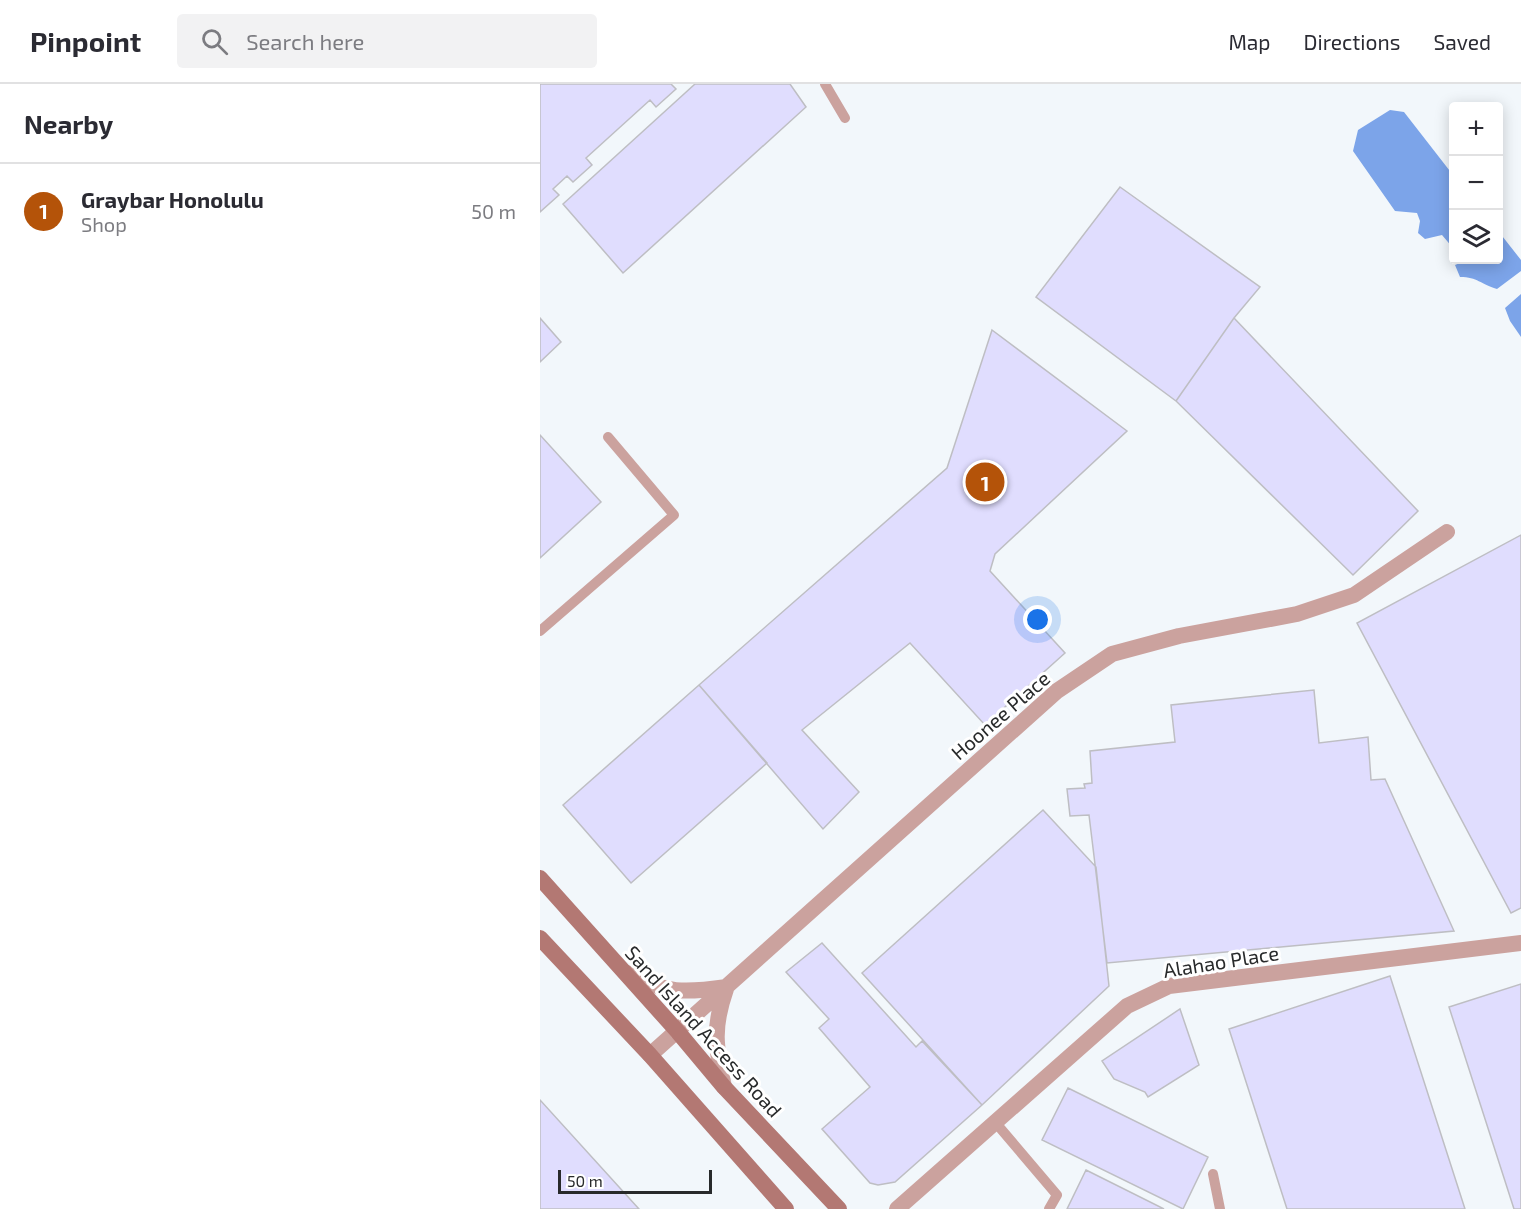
<!DOCTYPE html>
<meta charset="utf-8">
<style>
:root{--surface:#fff;--page:#f2f2f3;--text:#2b2b33;--muted:#7c7c81;--line:#e1e1e2;--accent:#b45309}
body{margin:0;font-family:"Exo 2",sans-serif;background:var(--page);color:var(--text)}
.controls{position:absolute;right:18px;top:18px;display:grid;overflow:hidden;border-radius:6px;box-shadow:0 3px 15px #0003}
.controls button{width:54px;height:54px;display:grid;place-items:center;padding:0;border:0;border-bottom:2px solid var(--line);background:var(--surface);color:var(--text);font:30px sans-serif}
.scale{position:absolute;left:18px;bottom:15px;width:154px;box-sizing:border-box;padding-left:6px;border:3px solid #282a2b;border-top:0;font-size:16px;line-height:21px;white-space:nowrap;color:#282a2b;-webkit-text-stroke:4px #fff;paint-order:stroke}
.you{position:absolute;left:498px;top:536px;width:21px;height:21px;margin:-15px;border:4px solid #fff;border-radius:50%;background:#1a73e8;box-shadow:0 0 0 9px #1a73e833}
.badge{display:grid;place-items:center;width:39px;height:39px;border-radius:50%;background:var(--accent);color:#fff;font-size:20px;font-weight:700}
.pin{position:absolute;translate:-50% -50%;border:3px solid #fff;box-shadow:0 2px 6px #0006}
.list{margin:0;padding:0;list-style:none}
h2{display:flex;justify-content:space-between;align-items:center;height:78px;margin:0;padding:0 24px;font-size:26px}
h2 small{font-size:20px;font-weight:400;color:var(--muted)}
.list li{display:grid;grid-template-columns:39px 1fr auto;gap:18px;align-items:center;box-sizing:border-box;height:96px;padding:0 24px;border-top:2px solid var(--line)}
.list b{display:block;font-size:22px;white-space:nowrap}
.list p{margin:0;font-size:20px;white-space:nowrap;color:var(--muted)}
.list em{font-size:20px;font-style:normal;color:var(--muted)}
.icon{flex:none;width:33px;height:33px;fill:none;stroke:currentColor;stroke-width:2;stroke-linecap:round;stroke-linejoin:round}
.map{position:relative;flex:none;width:981px;height:1125px;overflow:hidden}
header{display:flex;align-items:center;gap:36px;box-sizing:border-box;height:84px;padding:0 30px;background:var(--surface);border-bottom:2px solid var(--line)}
header strong{font-size:28px}
nav{display:flex;gap:33px;margin-inline-start:auto;font-size:21px}
.search{width:420px;height:54px;background:var(--page);display:flex;align-items:center;gap:15px;box-sizing:border-box;padding:0 21px;border-radius:6px;color:var(--muted);font-size:22px}
main{display:flex}
aside{flex:1;background:var(--surface)}
.map>svg:first-child{display:block}
.water{fill:#7ca4e9}
.building{fill:#e0ddfe;stroke:#bebec3;stroke-width:1.5}
.lines{fill:none;stroke-linecap:round;stroke-linejoin:round}
.service{stroke:#cba29e;stroke-width:10}
.minor{stroke:#cba29e;stroke-width:16}
.secondary{stroke:#b37873;stroke-width:16}
.labels{text-anchor:middle;dominant-baseline:central;stroke-width:6;stroke-linejoin:round;paint-order:stroke}
.street-label{font-size:20px;fill:#282a2b;stroke:#fff}
</style>
<header>
<strong>Pinpoint</strong>
<div class="search"><svg class="icon" aria-label="search" viewBox="0 0 24 24"><circle cx="10" cy="10" r="6"/><path d="M15 15l6 6"/></svg>Search here</div>
<nav><a>Map</a><a>Directions</a><a>Saved</a></nav>
</header>
<main>
<aside>
<h2>Nearby<small></small></h2>
<ul class="list">
<li><span class="badge">1</span><div><b>Graybar Honolulu</b><p>Shop</p></div><em>50 m</em></li>
</ul>
</aside>
<div class="map">
<svg width="981" height="1125" viewBox="0 0 981 1125">
<rect width="100%" height="100%" fill="#f2f7fb"/>
<path class="water" d="M 850,26 L 864,28 L 913,91 L 913,164 L 902,151 L 885,155 L 878,149 L 880,137 L 877,129 L 855,127 L 813,67 L 818,46 Z
M 959,148 L 981,176 L 981,187 L 957,205 C 940,200 938,193 920,193 L 915,181 L 927,176 L 958,176 Z
M 981,210 L 981,253 L 970,237 L 965,224 Z"/>
<path class="building" d="M 0,0 L 131,0 L 136,5 L 116,23 L 110,16 L 46,74 L 52,81 L 33,98 L 27,92 L 13,105 L 19,111 L 0,128 Z
M 155,0 L 250,0 L 266,23 L 83,189 L 23,120 Z
M 580,103 L 720,203 L 694,234 L 636,317 L 496,213 Z
M 0,234 L 21,258 L 0,278 Z
M 694,234 L 878,427 L 813,491 L 636,317 Z
M 452,246 L 587,347 L 455,470 L 450,487 L 525,569 L 445,641 L 370,559 L 262,646 L 319,708 L 283,745 L 159,601 L 407,384 Z
M 0,351 L 61,418 L 0,474 Z
M 981,451 L 981,824 L 971,829 L 817,539 Z
M 159,601 L 227,679 L 91,799 L 23,721 Z
M 774,606 L 779,659 L 828,653 L 831,696 L 845,695 L 914,847 L 567,879 L 549,731 L 530,732 L 527,705 L 545,704 L 544,700 L 552,699 L 550,667 L 635,658 L 631,621 Z
M 503,726 L 556,783 L 569,902 L 442,1021 L 322,889 Z
M 282,859 L 376,963 L 382,957 L 442,1021 L 355,1098 L 338,1101 L 330,1099 L 282,1045 L 330,1003 L 279,944 L 289,935 L 246,888 Z
M 850,892 L 925,1125 L 747,1125 L 689,945 Z
M 981,900 L 981,1125 L 974,1125 L 909,923 Z
M 640,925 L 659,981 L 608,1013 L 605,1008 L 574,995 L 562,977 Z
M 528,1004 L 668,1073 L 643,1125 L 502,1056 Z
M 0,1016 L 99,1125 L 0,1125 Z
M 546,1086 L 624,1125 L 527,1125 Z"/>
<g class="lines">
<path class="service" d="M 285,0 L 305,34
M 0,547 L 134,431 L 68,353
M 455,1038 L 517,1111 L 509,1125
M 673,1090 L 680,1125"/>
<path class="minor" d="M 87,889 C 126,910 145,909 187,903
M 110,971 L 517,607 L 572,570 L 639,552 L 757,530 L 814,511 L 907,448
M 184,1003 C 176,963 172,945 186,905
M 357,1125 L 587,922 L 629,902 L 981,859"/>
<path class="secondary" d="M 0,794 L 138,948 L 184,1003 L 299,1125
M 0,854 L 110,971 L 246,1125"/>
</g>
<g class="labels">
<g class="street-label">
<text transform="translate(460 631) rotate(-41)">Hoonee Place</text>
<text transform="translate(681 877) rotate(-9)">Alahao Place</text>
<text transform="translate(164 947) rotate(48)">Sand Island Access Road</text>
</g>
</g>
</svg>
<div class="controls">
<button>+</button>
<button>−</button>
<button><svg class="icon" aria-label="layers" viewBox="0 0 24 24"><path d="M12 4l9 5-9 5-9-5zM3 14l9 5 9-5"/></svg></button>
</div>
<div class="scale">50 m</div>
<div class="you"></div>
<div class="pin badge" style="left:445px;top:398px">1</div>
</div>
</main>
